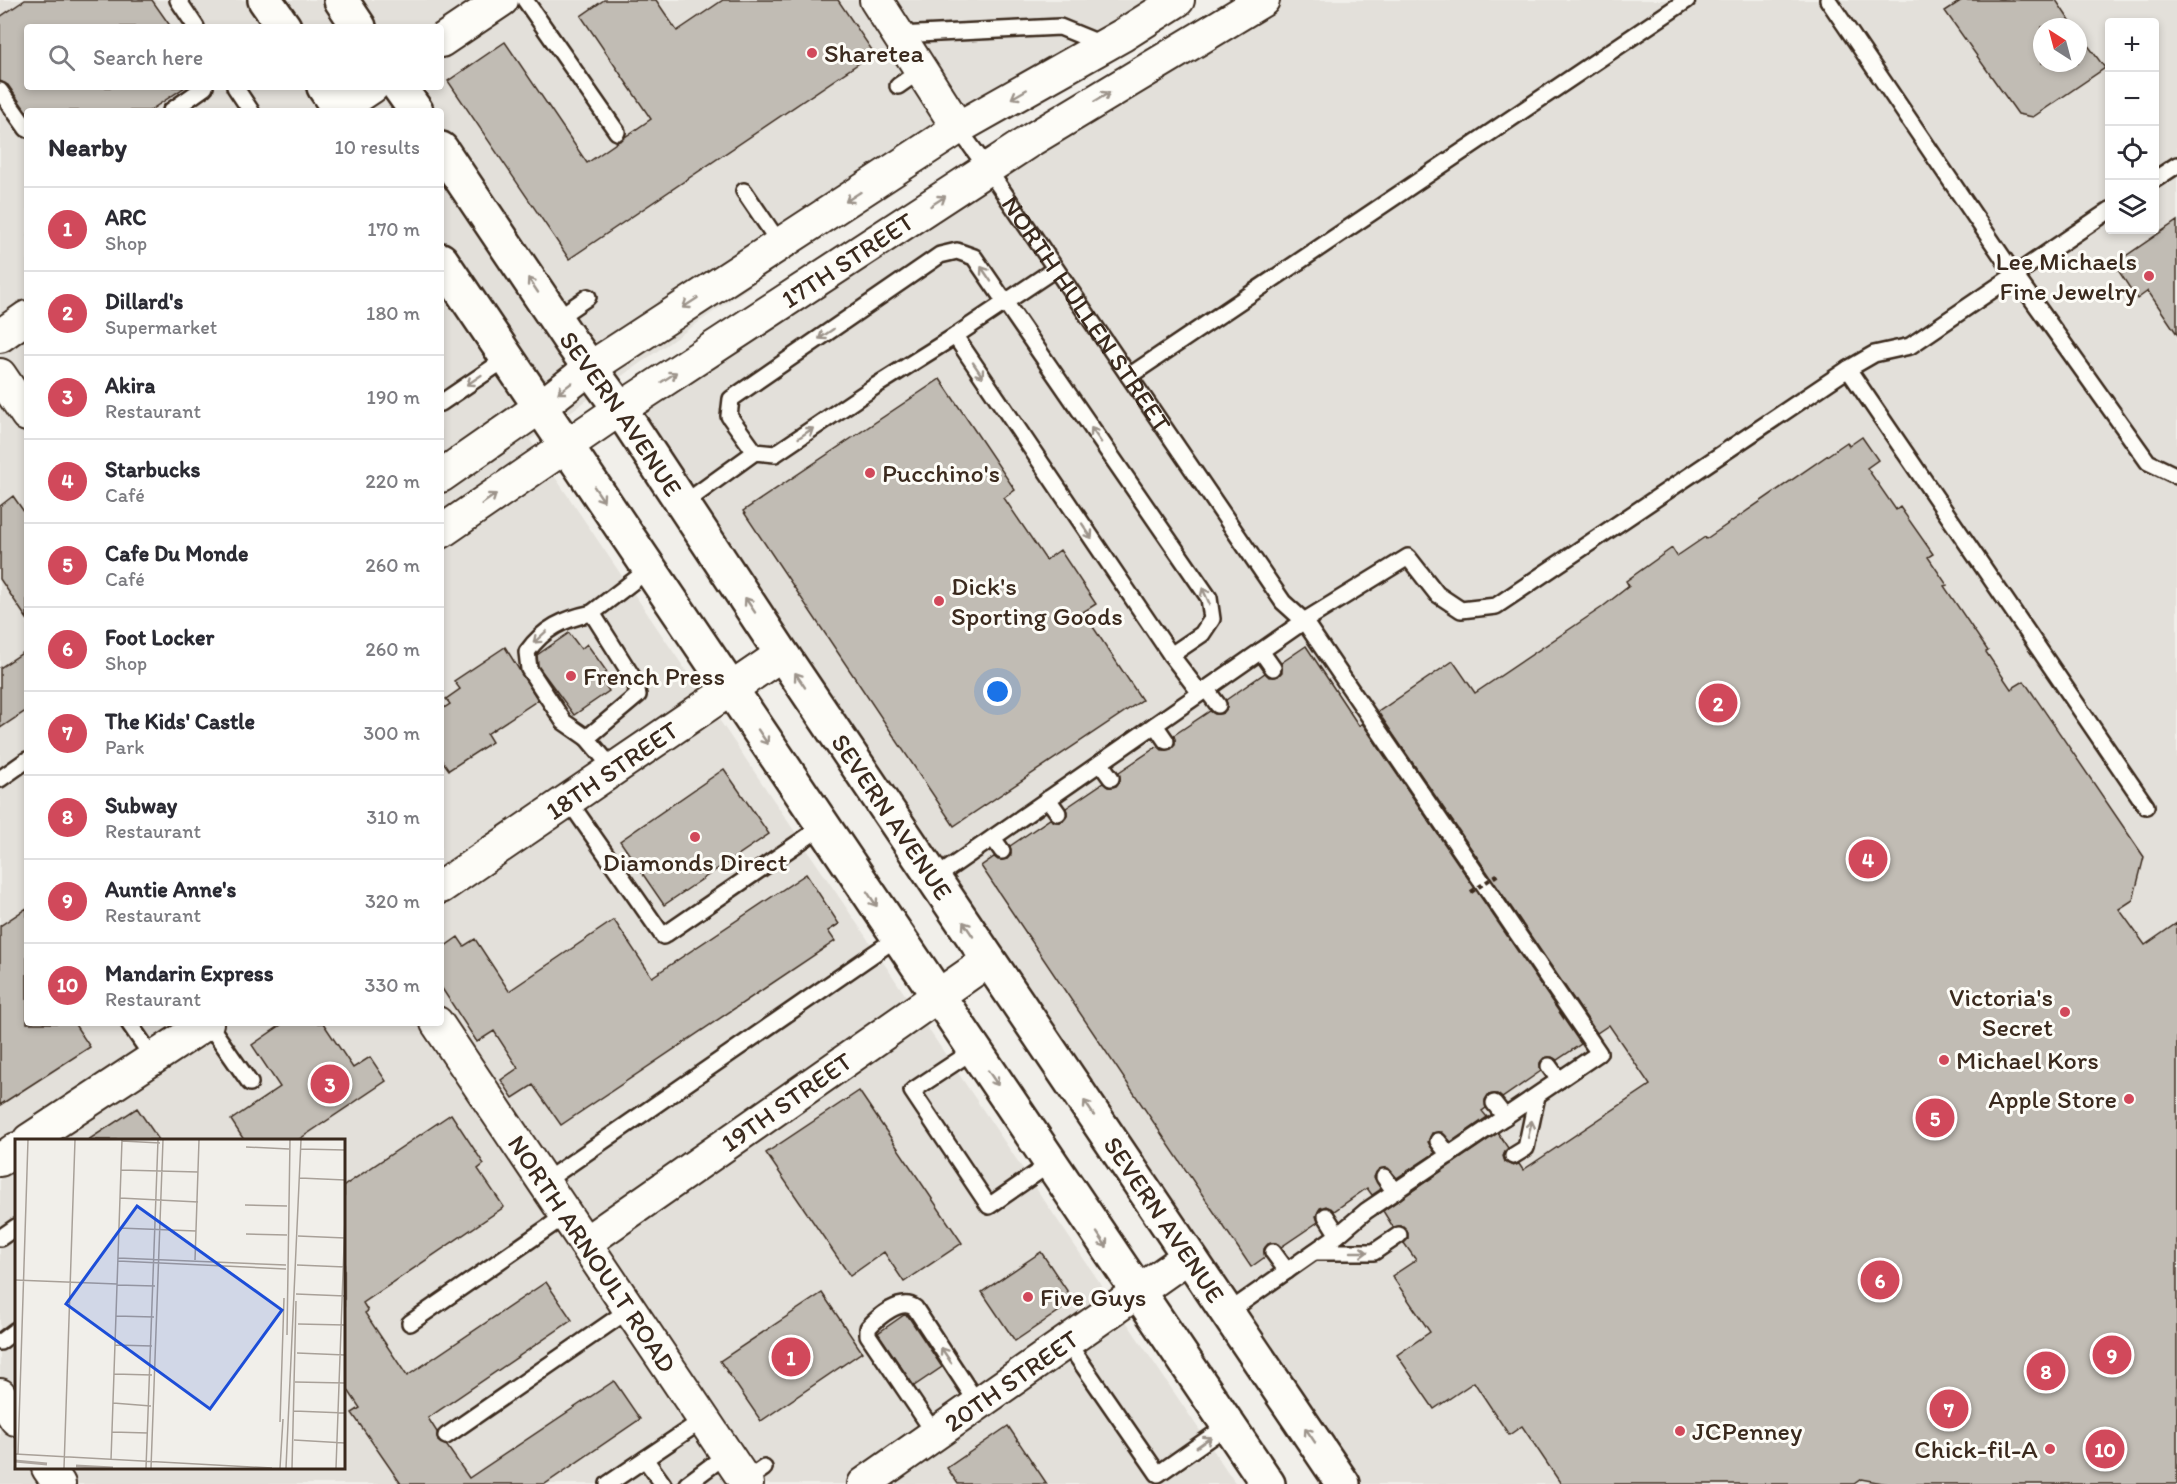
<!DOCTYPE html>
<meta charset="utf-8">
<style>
:root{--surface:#fff;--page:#f7f7f7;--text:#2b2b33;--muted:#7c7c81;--line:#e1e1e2;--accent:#d1495b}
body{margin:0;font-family:Itim,sans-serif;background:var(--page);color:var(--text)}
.controls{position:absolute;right:18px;top:18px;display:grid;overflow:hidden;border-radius:6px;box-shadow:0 3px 9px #0003}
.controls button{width:54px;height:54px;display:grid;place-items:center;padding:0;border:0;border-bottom:2px solid var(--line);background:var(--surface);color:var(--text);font:30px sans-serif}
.compass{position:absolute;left:2033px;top:18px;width:54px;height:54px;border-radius:50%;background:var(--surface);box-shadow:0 3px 9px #0003;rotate:324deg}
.you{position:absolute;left:998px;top:692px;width:21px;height:21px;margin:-15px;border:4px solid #fff;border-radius:50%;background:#1a73e8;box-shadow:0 0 0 9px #1a73e833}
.badge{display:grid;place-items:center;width:39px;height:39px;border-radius:50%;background:var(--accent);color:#fff;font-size:20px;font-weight:700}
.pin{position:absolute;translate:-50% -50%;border:3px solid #fff;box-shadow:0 2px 6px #0006}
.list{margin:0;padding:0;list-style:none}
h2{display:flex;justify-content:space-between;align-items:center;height:78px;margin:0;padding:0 24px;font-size:26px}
h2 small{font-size:20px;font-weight:400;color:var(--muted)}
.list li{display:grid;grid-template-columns:39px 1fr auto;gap:18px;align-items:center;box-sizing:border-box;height:84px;padding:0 24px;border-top:2px solid var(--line)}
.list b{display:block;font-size:22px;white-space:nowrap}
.list p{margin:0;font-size:20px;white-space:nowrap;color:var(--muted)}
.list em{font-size:20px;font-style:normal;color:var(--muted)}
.icon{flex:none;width:33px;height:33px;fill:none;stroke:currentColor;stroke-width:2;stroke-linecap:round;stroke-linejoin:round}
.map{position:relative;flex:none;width:2177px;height:1484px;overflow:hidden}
.search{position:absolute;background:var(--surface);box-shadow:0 3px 9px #0003;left:24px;top:24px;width:420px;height:66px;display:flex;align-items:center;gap:15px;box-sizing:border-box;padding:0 21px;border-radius:6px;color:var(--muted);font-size:22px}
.panel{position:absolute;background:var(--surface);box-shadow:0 3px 9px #0003;left:24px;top:108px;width:420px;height:918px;border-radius:6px}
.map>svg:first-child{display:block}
.built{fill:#e3e0da;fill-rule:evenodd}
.building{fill:#c1bcb4;stroke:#3b2a1e;stroke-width:1.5}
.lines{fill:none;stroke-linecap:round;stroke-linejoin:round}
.lane-casing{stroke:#3b2a1e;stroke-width:20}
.street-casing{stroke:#3b2a1e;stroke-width:36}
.secondary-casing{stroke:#3b2a1e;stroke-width:38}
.lane{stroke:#fdfcf7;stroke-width:15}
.street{stroke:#fdfcf7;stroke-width:32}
.secondary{stroke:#fdfcf7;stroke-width:33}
.path-bridge{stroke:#3b2a1e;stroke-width:4;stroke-dasharray:4.5 4.5;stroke-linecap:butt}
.oneway{stroke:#9c938a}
.poi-dot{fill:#d1495b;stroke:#fdfcf7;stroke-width:2}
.labels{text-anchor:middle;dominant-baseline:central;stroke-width:6;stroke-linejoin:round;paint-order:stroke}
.poi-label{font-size:26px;fill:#3b2a1e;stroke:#fdfcf7;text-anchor:start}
.street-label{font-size:26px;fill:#3b2a1e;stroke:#fdfcf7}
.inset-river{fill:none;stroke:#aea69f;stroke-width:3}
.inset-road{fill:none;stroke:#a8a098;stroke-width:1.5}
.view{fill:#1d4ed8;fill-opacity:0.15;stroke:#1d4ed8;stroke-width:3}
.inset-edge{fill:none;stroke:#3b2a1e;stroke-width:3}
</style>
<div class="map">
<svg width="2177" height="1484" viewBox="0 0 2177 1484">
<rect width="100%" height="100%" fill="#f1efea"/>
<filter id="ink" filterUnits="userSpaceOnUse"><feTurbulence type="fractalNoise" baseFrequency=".0167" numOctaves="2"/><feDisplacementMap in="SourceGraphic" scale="12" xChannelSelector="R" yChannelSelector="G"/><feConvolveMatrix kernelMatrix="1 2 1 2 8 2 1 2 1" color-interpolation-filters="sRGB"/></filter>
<g filter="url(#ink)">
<path class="built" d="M 0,0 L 1160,0 L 530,440 L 1236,1484 L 0,1484 ZM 27,27 L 441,27 L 441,87 L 27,87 ZM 27,111 L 441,111 L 441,1023 L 27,1023 ZM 16,1140 L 344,1140 L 344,1468 L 16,1468 Z
M 1244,0 L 2177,0 L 2177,1484 L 1344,1484 L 620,409 ZM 2110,22 L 2154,22 L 2154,230 L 2110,230 ZM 2042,27 L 2078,27 L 2078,63 L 2042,63 Z"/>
<path class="building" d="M 25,0 L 152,0 L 171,27 L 27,27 L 27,87 L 185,87 L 149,111 L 26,111 L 8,85 L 0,81 L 0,17 Z
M 604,0 L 656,0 L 677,31 L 723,0 L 838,0 L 874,53 L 569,259 L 448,81 L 505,42 L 587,163 L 651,119 L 581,16 Z
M 1962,0 L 2056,0 L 2074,27 L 2042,27 L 2042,63 L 2078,63 L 2078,32 L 2105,68 L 2033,117 L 2018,114 L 1945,11 Z
M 2177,221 L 2177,334 L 2148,291 L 2137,299 L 2114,264 Z
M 940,379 L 1015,490 L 1004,498 L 1046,560 L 1060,550 L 1096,604 L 1083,612 L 1142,700 L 954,826 L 743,511 Z
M 1862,437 L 1878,460 L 1867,468 L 1896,510 L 1900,507 L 1933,554 L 1928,557 L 1947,585 L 1944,586 L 1988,651 L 1986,652 L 2011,689 L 2024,681 L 2144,857 L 2133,900 L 2119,909 L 2145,945 L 2177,923 L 2177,1484 L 1888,1484 L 1861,1479 L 1854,1484 L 1561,1484 L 1522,1426 L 1509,1435 L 1474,1382 L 1434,1409 L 1397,1355 L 1430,1332 L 1392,1276 L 1416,1260 L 1404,1243 L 1408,1239 L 1407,1230 L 1403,1226 L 1393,1227 L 1383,1211 L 1498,1133 L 1508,1148 L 1503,1156 L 1505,1162 L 1513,1166 L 1519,1164 L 1523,1170 L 1650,1085 L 1609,1025 L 1597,1033 L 1378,712 L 1453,661 L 1475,693 L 1601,608 L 1629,586 L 1626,581 L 1672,548 L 1677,556 L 1705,537 L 1706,539 L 1847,442 L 1849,446 Z
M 13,496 L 27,516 L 27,619 L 0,579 L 0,506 Z
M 569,633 L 581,649 L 587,644 L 607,672 L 600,677 L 609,691 L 574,715 L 538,666 L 537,655 Z
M 1306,646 L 1359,726 L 1362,723 L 1581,1044 L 1557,1060 L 1552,1057 L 1544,1058 L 1540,1063 L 1541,1071 L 1502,1098 L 1497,1094 L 1488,1095 L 1485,1100 L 1486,1108 L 1482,1111 L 1487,1117 L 1451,1142 L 1442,1132 L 1432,1133 L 1428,1142 L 1435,1153 L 1397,1178 L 1388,1168 L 1379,1169 L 1374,1177 L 1381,1189 L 1372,1195 L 1367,1188 L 1334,1211 L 1326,1206 L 1320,1208 L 1316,1216 L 1318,1222 L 1281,1247 L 1276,1243 L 1268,1244 L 1264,1249 L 1265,1257 L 1251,1267 L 981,866 L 994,857 L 998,860 L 1007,859 L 1011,855 L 1010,846 L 1050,819 L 1055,822 L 1063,821 L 1067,816 L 1066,808 L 1103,783 L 1108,787 L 1116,786 L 1120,781 L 1119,772 L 1158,746 L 1162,750 L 1171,749 L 1175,745 L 1174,735 L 1210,711 L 1215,714 L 1223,713 L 1227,708 L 1226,700 L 1265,673 L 1269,677 L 1278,676 L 1282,672 L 1281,663 Z
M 505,647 L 538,700 L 487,734 L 492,742 L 449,770 L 441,759 L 441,710 L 450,704 L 446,699 L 460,689 L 454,681 Z
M 27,650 L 27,710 L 0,728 L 0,668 Z
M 724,769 L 769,834 L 664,905 L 620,841 Z
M 806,874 L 839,924 L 828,931 L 835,941 L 561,1125 L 533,1085 L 513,1098 L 501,1080 L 518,1068 L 494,1031 L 477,1042 L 441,987 L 441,949 L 458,937 L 464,946 L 475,939 L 509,991 L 614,920 L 652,977 Z
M 27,908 L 27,1023 L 74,1023 L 90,1047 L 0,1105 L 0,926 Z
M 284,1023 L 323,1023 L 353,1068 L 370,1057 L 386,1081 L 298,1140 L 244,1140 L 231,1120 L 280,1087 L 252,1045 Z
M 859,1091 L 962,1243 L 904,1282 L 884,1252 L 850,1276 L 766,1153 Z
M 137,1108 L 159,1140 L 88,1140 Z
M 451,1114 L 484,1164 L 478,1169 L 504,1207 L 363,1303 L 368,1311 L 365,1313 L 407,1376 L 546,1282 L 572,1320 L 428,1418 L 437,1432 L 438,1441 L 447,1446 L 469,1478 L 614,1381 L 640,1419 L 545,1484 L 401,1484 L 352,1413 L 360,1408 L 344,1384 L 344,1186 Z
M 1041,1252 L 1074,1301 L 1015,1341 L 982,1292 Z
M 822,1293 L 862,1352 L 761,1421 L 720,1361 Z
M 904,1315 L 908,1316 L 942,1367 L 914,1386 L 878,1333 Z
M 1008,1426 L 1047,1484 L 958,1484 L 947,1468 Z"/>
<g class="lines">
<g class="lane-casing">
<g id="lane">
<path d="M 178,0 L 196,27"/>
<path d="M 525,0 L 617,132"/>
<path d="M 1828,0 L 2014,274 L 2148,462 L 2177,476"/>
<path d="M 898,35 L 1060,27 L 1104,45"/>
<path d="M 898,86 L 921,70"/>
<path d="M 235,87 L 251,111"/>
<path d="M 0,91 L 27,129"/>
<path d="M 171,111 L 205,87"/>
<path id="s1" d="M 958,128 L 987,168 L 1283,602 L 1304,621 L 1599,1053 L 1366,1211 L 1338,1235 L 1227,1313"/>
<path d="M 2154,180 L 2177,165"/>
<path d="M 744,191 L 780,244"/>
<path d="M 1055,269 L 955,336 L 1171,655 L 1200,693"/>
<path d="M 556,319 L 588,297"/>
<path d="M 1848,369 L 1874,354 L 1910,346 L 2110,210"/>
<path d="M 1129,376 L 1687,0"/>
<path d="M 441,403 L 507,358"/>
<path d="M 755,452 L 729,416 L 731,399 L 940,255 L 957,251 L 974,257 L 1209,598 L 1212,619 L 1202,634 L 1171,655"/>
<path d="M 683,504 L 755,452 L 775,454 L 877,385 L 955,336"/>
<path d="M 1261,651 L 1273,668"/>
<path d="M 1206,689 L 1218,705"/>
<path d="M 1155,725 L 1166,741"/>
<path d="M 587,738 L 564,722 L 529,669 L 527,652 C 544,628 564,619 592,613"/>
<path d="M 1100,763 L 1111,778"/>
<path d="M 613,769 L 587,738 L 638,695 L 635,681 L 592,613 L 649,569"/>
<path d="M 0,779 L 27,760"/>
<path d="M 1048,799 L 1058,813"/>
<path d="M 568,800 L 663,936 L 823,826"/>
<path d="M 993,838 L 1002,851"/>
<path d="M 935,878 L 1304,621 L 1408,557 L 1437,594 L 1461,610 L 1496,606 L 1848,369 L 2146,806"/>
<path d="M 129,1023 L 153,1058"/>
<path d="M 208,1023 L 250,1083"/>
<path d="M 974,1050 L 912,1091 L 989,1206 L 1051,1163"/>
<path d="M 1549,1066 L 1559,1080"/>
<path d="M 1494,1103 L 1505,1117"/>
<path d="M 1438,1141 L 1449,1155"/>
<path d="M 1513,1156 L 1526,1148 L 1537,1096"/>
<path d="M 1384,1177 L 1395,1192"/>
<path d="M 544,1182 L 898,937"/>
<path d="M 1326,1216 L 1338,1235"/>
<path d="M 0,1238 L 16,1227"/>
<path d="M 1273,1252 L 1287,1271"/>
<path d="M 1314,1252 L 1374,1252 L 1399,1235"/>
<path d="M 410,1323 L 566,1215"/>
<path d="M 0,1342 L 16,1330"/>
<path d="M 1067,1342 L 1158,1474 L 1228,1425"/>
<path d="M 935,1434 L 868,1335 L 868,1328 C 878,1317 901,1297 915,1308 L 978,1404"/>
<path d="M 446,1436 L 630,1309"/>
<path d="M 645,1459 L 663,1484"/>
<path d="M 745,1481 L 764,1468"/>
<path d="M 608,1484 L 704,1419"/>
<path d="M 687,1484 L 727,1454"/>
</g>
</g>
<g class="street-casing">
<g id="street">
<path d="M 876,0 L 958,128"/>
<path d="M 441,41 L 502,0"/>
<path d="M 336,111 L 372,87"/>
<path d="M 0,336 L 27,317"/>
<path d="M 0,375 L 27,415"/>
<path d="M 441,476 L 540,407 L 590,368 L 958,128 L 1123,35 L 1178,0"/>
<path id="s2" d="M 441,532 L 620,409 L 1031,140 L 1263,0"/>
<path id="s3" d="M 441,887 L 782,654"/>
<path id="s4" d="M 437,1023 L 747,1484"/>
<path d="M 29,1140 L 207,1023"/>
<path d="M 0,1160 L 16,1149"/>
<path id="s5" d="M 585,1243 L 989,960"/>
<path d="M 0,1395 L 16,1419"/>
<path d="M 48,1468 L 59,1484"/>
<path id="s6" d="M 864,1484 L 1189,1256"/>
</g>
</g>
<g class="secondary-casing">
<g id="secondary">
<path d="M 265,0 L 284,27"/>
<path d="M 341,0 L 359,27"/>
<path d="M 324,87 L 340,111"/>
<path d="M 399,87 L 416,111"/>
<path id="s7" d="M 441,149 L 571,342 L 620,409 L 782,654 L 1343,1484"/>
<path d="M 441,260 L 1268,1484"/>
</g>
</g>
<use href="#lane" class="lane"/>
<use href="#street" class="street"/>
<use href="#secondary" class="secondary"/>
<path class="path-bridge" d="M 1471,892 L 1500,873"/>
</g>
<defs><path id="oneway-shaft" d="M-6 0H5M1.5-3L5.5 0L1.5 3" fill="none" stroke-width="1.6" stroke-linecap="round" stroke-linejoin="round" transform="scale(1.5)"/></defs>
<g class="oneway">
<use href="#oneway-shaft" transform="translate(1019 94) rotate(150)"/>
<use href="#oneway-shaft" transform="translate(1102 97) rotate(-31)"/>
<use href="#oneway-shaft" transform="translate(853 197) rotate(147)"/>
<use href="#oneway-shaft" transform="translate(938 201) rotate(-33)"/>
<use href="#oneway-shaft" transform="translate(986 274) rotate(-124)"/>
<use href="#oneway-shaft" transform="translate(533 285) rotate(-124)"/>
<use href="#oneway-shaft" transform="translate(690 303) rotate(147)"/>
<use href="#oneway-shaft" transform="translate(826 334) rotate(146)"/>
<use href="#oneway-shaft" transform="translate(978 370) rotate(56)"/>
<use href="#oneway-shaft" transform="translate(669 377) rotate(-33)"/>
<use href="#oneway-shaft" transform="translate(474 380) rotate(146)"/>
<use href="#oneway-shaft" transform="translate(565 388) rotate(142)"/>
<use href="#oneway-shaft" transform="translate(806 433) rotate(-34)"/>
<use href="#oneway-shaft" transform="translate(1096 435) rotate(-125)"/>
<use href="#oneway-shaft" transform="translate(599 494) rotate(56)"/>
<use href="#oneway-shaft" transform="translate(489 499) rotate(-35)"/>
<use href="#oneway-shaft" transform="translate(1087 531) rotate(56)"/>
<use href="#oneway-shaft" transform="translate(1206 596) rotate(-115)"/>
<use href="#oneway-shaft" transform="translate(750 605) rotate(-124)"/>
<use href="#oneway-shaft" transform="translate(540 637) rotate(138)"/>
<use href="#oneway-shaft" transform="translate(800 680) rotate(-124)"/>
<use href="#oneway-shaft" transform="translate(763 737) rotate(56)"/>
<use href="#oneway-shaft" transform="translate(872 899) rotate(56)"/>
<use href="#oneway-shaft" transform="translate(968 929) rotate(-124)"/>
<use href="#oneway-shaft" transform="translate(993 1078) rotate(56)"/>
<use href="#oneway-shaft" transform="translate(1089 1108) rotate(-124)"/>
<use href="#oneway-shaft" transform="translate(1530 1129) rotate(-78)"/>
<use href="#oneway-shaft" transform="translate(1102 1240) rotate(56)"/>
<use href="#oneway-shaft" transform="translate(1359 1252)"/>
<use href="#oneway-shaft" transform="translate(946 1355) rotate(-124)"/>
<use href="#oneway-shaft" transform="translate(1310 1435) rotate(-124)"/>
<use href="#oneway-shaft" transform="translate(1204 1442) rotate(-35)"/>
</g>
</g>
<g class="poi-dot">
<circle cx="812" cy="53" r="6"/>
<circle cx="2149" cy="276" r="6"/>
<circle cx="870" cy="473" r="6"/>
<circle cx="939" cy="601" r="6"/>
<circle cx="571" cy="676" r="6"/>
<circle cx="695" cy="837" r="6"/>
<circle cx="2065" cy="1012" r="6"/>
<circle cx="1944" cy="1060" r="6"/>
<circle cx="2129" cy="1099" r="6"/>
<circle cx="1028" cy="1297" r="6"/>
<circle cx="1680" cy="1431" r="6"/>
<circle cx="2050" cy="1449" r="6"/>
</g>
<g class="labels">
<g class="poi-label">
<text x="824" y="53">Sharetea</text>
<text x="2137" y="261" text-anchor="end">Lee Michaels<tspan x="2137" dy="30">Fine Jewelry</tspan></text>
<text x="882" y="473">Pucchino's</text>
<text x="951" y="586">Dick's<tspan x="951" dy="30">Sporting Goods</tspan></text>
<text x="583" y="676">French Press</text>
<text x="695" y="862" text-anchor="middle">Diamonds Direct</text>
<text x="2053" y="997" text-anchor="end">Victoria's<tspan x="2053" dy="30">Secret</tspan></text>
<text x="1956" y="1060">Michael Kors</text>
<text x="2117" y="1099" text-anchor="end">Apple Store</text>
<text x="1040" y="1297">Five Guys</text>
<text x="1692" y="1431">JCPenney</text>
<text x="2038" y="1449" text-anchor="end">Chick-fil-A</text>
</g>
<g class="street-label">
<text stroke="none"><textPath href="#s2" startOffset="489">17TH STREET</textPath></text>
<text stroke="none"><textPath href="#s1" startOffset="226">NORTH HULLEN STREET</textPath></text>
<text stroke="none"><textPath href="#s7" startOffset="320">SEVERN AVENUE</textPath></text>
<text stroke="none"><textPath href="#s3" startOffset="207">18TH STREET</textPath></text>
<text stroke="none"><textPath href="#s7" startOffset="806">SEVERN AVENUE</textPath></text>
<text stroke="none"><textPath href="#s5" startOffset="246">19TH STREET</textPath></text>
<text stroke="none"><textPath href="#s7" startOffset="1292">SEVERN AVENUE</textPath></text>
<text stroke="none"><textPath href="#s4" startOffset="278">NORTH ARNOULT ROAD</textPath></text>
<text stroke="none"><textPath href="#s6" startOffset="180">20TH STREET</textPath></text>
</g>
</g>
<g transform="translate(15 1139)">
<rect width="330" height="330" fill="#f1efea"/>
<path class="inset-river" d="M 0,322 L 32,325M 61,327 L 98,329"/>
<path class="inset-road" d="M 107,2 L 145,4M 231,8 L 274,10M 286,10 L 330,11M 106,31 L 183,33M 285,39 L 330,41M 105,59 L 183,63M 230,66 L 272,67M 104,89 L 181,92M 231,95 L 272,96M 283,97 L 330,99M 103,119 L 271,126M 180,121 L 184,1M 103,122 L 271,130M 282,126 L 330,128M 0,141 L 102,145M 102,146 L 140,147M 281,155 L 330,157M 101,177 L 139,178M 283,185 L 330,186M 272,196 L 275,1M 100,206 L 137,207M 282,214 L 330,216M 99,235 L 137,236M 280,243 L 330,244M 98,264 L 136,267M 279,272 L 330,274M 265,283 L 269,159M 97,293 L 133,294M 279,301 L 330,304M 0,315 L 257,329M 3,315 L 13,1M 96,321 L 107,1M 49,329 L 60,1M 131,329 L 143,1M 136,329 L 148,1M 265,329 L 268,280M 271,329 L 286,1M 277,329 L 281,162M 321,329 L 330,79"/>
<path class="view" d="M 122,67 L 267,171 L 195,270 L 51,165 Z"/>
<rect width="330" height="330" class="inset-edge"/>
</g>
</svg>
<div class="controls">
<button>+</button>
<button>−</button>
<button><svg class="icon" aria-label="locate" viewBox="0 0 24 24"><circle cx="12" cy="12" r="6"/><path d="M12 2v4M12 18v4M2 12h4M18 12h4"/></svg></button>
<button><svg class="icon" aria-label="layers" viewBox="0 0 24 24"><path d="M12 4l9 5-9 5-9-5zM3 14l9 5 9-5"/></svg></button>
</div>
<svg class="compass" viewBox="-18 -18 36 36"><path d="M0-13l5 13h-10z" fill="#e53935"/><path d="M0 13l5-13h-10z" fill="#7c7c81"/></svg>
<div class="you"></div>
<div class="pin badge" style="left:791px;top:1357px">1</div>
<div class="pin badge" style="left:1718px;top:703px">2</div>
<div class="pin badge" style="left:330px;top:1084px">3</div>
<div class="pin badge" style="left:1868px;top:859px">4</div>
<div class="pin badge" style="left:1935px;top:1118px">5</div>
<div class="pin badge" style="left:1880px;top:1280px">6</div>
<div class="pin badge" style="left:1949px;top:1409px">7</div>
<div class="pin badge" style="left:2046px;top:1371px">8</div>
<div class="pin badge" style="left:2112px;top:1355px">9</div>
<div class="pin badge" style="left:2105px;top:1449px">10</div>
<div class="search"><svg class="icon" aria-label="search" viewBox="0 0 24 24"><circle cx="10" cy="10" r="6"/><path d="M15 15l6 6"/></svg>Search here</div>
<section class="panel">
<h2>Nearby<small>10 results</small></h2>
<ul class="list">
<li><span class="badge">1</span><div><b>ARC</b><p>Shop</p></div><em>170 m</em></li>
<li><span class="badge">2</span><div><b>Dillard's</b><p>Supermarket</p></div><em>180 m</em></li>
<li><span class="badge">3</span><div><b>Akira</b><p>Restaurant</p></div><em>190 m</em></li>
<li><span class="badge">4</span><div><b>Starbucks</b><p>Café</p></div><em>220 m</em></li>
<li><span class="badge">5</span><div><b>Cafe Du Monde</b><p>Café</p></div><em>260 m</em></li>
<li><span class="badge">6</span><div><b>Foot Locker</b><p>Shop</p></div><em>260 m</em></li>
<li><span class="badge">7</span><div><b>The Kids' Castle</b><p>Park</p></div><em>300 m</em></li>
<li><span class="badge">8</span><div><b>Subway</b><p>Restaurant</p></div><em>310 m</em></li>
<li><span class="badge">9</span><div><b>Auntie Anne's</b><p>Restaurant</p></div><em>320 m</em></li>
<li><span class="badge">10</span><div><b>Mandarin Express</b><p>Restaurant</p></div><em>330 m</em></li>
</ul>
</section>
</div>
